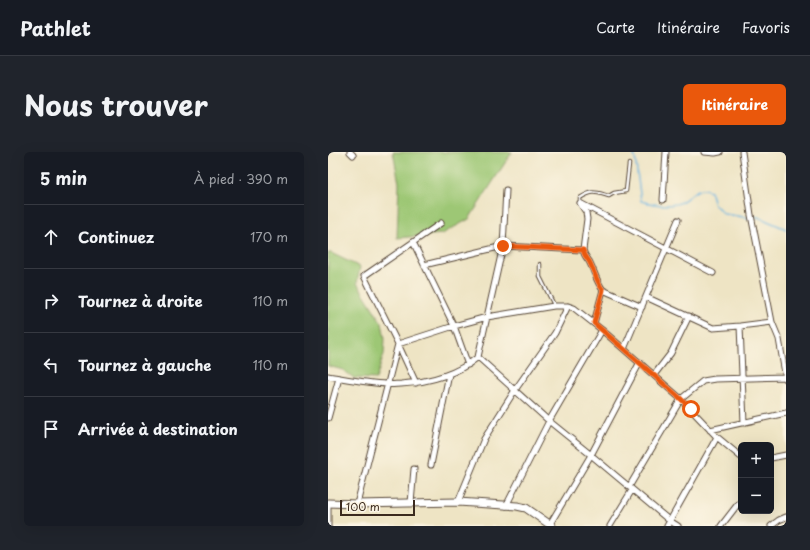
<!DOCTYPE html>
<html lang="fr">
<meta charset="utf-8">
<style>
:root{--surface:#171b24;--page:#20242c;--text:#f1f3f6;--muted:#9ea1a6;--line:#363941;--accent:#ea580c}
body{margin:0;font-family:"Playpen Sans",sans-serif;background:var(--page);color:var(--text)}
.controls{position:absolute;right:12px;bottom:12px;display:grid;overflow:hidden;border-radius:6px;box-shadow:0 4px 16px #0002}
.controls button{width:36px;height:36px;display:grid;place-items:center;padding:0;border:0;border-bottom:1px solid var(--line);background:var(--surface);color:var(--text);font:20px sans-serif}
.scale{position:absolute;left:12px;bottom:10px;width:75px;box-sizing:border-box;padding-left:4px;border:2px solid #3b2a1e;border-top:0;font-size:11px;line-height:14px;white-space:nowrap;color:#3b2a1e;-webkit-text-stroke:3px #fcf5e5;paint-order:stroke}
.stop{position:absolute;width:12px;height:12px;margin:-9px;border:3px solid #ea580c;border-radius:50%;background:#fff}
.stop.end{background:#ea580c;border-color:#fff;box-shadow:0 1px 4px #0008}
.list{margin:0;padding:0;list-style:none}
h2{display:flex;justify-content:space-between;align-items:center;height:52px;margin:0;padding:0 16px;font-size:17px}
h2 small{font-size:13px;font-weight:400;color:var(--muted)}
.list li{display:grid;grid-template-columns:26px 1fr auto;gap:12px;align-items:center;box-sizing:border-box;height:64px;padding:0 16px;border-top:1px solid var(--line)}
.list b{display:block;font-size:15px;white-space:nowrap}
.list em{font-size:13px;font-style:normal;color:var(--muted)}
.icon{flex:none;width:22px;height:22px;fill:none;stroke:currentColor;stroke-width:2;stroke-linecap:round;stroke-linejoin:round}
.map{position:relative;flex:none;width:458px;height:374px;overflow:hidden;border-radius:6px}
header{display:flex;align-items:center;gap:24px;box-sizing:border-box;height:56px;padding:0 20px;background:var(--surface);border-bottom:1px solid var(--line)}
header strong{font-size:19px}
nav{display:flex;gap:22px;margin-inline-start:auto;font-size:14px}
.intro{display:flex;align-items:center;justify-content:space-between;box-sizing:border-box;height:96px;padding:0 24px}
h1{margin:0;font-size:28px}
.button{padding:10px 18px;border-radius:6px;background:var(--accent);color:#fff;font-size:14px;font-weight:700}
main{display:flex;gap:24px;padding:0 24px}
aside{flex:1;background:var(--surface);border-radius:6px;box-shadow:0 4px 16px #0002}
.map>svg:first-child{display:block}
.grass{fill:#9dc774;stroke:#6c7849}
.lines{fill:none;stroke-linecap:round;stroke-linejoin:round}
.stream{stroke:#66b2df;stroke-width:1.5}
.lane-casing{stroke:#564637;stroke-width:4.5}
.street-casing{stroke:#564637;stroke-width:7}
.secondary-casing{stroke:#564637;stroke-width:9}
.lane{stroke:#fff;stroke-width:2.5}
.street{stroke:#fff;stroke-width:5}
.secondary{stroke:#fff;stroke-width:7}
.route{stroke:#ea580c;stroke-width:5}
</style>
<header>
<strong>Pathlet</strong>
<nav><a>Carte</a><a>Itinéraire</a><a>Favoris</a></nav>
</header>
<div class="intro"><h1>Nous trouver</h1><a class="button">Itinéraire</a></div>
<main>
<aside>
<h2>5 min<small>À pied · 390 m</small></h2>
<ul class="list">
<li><svg class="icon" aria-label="ahead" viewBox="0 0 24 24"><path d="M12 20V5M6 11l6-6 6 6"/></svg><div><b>Continuez</b></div><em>170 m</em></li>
<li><svg class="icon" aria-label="right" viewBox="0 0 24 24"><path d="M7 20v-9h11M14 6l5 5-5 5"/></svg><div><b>Tournez à droite</b></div><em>110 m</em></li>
<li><svg class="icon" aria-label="left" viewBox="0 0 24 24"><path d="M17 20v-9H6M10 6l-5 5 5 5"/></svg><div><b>Tournez à gauche</b></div><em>110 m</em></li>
<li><svg class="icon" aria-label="arrive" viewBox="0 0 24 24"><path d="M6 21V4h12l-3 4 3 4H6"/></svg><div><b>Arrivée à destination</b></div></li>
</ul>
</aside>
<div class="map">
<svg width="458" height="374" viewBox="0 0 458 374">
<rect width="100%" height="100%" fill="#fcf5e5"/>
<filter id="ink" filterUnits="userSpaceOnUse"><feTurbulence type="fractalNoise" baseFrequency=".025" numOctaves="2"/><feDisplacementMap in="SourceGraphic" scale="8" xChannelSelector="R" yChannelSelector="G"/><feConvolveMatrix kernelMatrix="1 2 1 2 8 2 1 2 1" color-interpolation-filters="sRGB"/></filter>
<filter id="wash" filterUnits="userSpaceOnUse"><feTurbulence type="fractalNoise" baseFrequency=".012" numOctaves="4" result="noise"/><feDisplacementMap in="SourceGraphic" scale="16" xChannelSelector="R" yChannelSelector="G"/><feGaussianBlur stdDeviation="0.9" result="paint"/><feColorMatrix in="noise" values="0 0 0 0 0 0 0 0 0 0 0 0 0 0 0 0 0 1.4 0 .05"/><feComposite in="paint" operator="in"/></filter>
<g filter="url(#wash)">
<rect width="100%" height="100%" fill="#eee4c4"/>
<path class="grass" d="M 65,0 L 184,0 L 141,67 L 114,82 L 69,86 L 71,31 Z
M 0,101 L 3,101 L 32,115 L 29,131 L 54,171 L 57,186 L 56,202 L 48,227 L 26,226 L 15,218 L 0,214 Z"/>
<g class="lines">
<path class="stream" d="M 304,0 L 307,5 L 313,49 C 323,52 337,54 348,52 C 360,50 368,31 382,39 L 386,52 L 396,62 L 422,66
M 424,65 L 430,65 L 458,77"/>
</g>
</g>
<g filter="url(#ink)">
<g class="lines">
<g class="lane-casing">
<path id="lane" d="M 252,50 L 252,46 C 265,38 267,40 281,44 L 286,41 L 298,39 L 301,12
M 212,112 L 212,125 L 226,153"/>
</g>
<g class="street-casing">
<path id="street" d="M 22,0 L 25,3
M 376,0 L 387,1 L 392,0
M 414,0 L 423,63 L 444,170 L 451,187 L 458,227
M 335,48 L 338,0
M 252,51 L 385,121
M 252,51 L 258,60 L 259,67 L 255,98 C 256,103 258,105 261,109 C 266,118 268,129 275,138 L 266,171
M 85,90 L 126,174 L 140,213
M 96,113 L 175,94 L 255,98
M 275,138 L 314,155
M 318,145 L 385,176 L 412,174 L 444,170
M 412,174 L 416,271
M 296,197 L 350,68
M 150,205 L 221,269 L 263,303 L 342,369 L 350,374
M 326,223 L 343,201 L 361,164
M 0,224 C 19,227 39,231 58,232 C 63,233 68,232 73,232 C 102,230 128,223 150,205 L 175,94 L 178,38
M 88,231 L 70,192 L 36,124 L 113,71
M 0,266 L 11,226
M 382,278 L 458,261
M 443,306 L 458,303
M 103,313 L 121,222
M 301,335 L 353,247 L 375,229 L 387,227 L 458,225
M 130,350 L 156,287 L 187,238 L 227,181 L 240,154
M 83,351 L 86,317
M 29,352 L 70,192 L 126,174 L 159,165 L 226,154 L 240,154 L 246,156 L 274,178 L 353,247 L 389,285 L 413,305
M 178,354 L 221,269 L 274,178
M 222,372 L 263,303 L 312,210
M 0,374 L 0,351
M 282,374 L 304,338
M 339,374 L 389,285
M 393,374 L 410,352 L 413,350
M 443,374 L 451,368 L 458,365"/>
</g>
<g class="secondary-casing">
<path id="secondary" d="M 0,351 L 29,352 L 130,350 L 189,354 L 198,356 L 224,374"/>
</g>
<use href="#lane" class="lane"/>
<use href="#street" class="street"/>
<use href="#secondary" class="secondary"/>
</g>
</g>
<g class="lines" filter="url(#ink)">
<path class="route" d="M 175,94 L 255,98 C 256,103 258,105 261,109 C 266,118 268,129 275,138 L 266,171 L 274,178 L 353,247 L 363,257"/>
</g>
</svg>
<div class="controls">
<button>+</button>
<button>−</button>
</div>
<div class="scale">100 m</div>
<div class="stop" style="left:363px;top:257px"></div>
<div class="stop end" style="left:175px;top:94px"></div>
</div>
</main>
